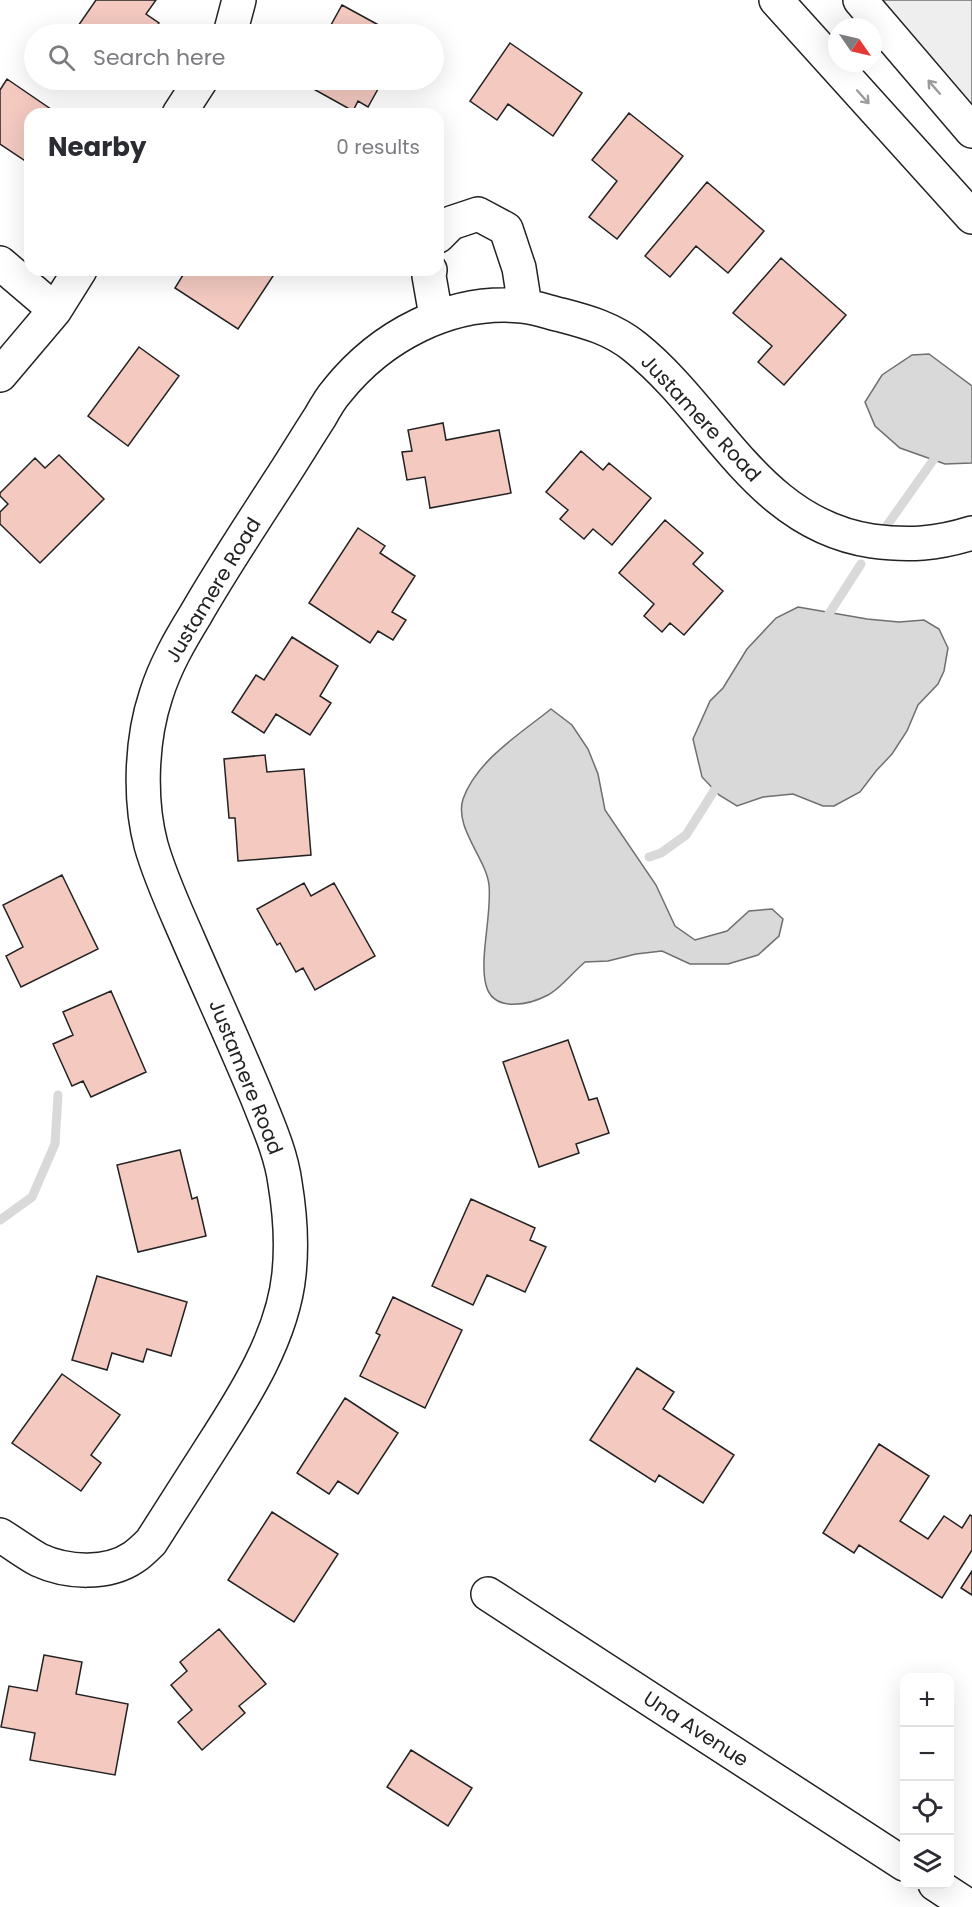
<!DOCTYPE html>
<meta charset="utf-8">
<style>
:root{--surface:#fff;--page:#f7f7f7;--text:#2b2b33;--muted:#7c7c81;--line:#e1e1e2}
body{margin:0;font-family:Poppins,sans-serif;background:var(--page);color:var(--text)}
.controls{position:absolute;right:18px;bottom:18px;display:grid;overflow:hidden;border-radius:12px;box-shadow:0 6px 24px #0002}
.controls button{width:54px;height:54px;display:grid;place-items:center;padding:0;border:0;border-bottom:2px solid var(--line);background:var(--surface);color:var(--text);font:30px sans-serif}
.compass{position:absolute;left:828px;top:18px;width:54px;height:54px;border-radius:50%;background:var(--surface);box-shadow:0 6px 24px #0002;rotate:124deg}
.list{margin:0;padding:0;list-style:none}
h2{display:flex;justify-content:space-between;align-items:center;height:78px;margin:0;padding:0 24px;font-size:26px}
h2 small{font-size:20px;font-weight:400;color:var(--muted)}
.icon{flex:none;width:33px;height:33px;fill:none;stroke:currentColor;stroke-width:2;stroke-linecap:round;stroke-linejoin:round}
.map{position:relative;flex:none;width:972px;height:1907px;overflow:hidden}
.search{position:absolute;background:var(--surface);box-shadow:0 6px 24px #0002;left:24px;top:24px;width:420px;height:66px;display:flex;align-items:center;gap:15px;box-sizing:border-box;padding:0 21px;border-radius:33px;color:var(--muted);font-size:22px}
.panel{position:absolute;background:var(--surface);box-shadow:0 6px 24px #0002;left:24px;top:108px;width:420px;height:168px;border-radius:18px}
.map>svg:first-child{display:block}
.green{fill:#eee;stroke:#6f6f6f;stroke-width:1.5}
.water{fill:#d9d9d9;stroke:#6f6f6f;stroke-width:1.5}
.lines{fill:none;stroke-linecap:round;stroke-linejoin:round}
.stream{stroke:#d9d9d9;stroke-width:9}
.building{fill:#f3c9c0;stroke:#222;stroke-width:1.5}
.minor-casing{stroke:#222;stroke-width:36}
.major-casing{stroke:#222;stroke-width:36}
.minor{stroke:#fff;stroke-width:33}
.major{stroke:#fff;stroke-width:33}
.oneway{stroke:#9c9c9c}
.labels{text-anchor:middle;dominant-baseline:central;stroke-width:4.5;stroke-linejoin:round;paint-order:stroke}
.street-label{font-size:20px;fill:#222;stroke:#fff}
</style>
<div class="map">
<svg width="972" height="1907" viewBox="0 0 972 1907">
<rect width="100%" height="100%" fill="#fff"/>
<path class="green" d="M 873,0 L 972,0 L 972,107 Z"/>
<path class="water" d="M 929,354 L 972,386 L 972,463 L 945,464 L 900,448 L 875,426 L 865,402 L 882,375 L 912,355 Z
M 798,607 L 867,619 L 899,622 L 924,620 L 939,629 L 948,648 L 944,671 L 938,684 L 918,705 L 907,731 L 892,754 L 876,771 L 860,792 L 834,806 L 823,806 L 793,794 L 763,797 L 737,806 L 719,795 L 702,777 L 693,739 L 710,701 L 723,688 L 747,649 L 776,618 Z
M 551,709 L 572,725 L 588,749 L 598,774 L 605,810 L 656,885 L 675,926 L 695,940 L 727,931 L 749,911 L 772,909 L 783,919 L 779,936 L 758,955 L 728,964 L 690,964 L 662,951 L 636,954 L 608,961 L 585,962 C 575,970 559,990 548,995 C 529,1005 493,1013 486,985 C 479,958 492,915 489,885 C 486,858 454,828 463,799 C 477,760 520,734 551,709 Z"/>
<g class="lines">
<path class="stream" d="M 883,531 L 939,452
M 825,620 L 861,564
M 649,857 L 661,853 L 686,835 L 721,780
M 0,1220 L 32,1197 L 55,1144 L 58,1095"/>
</g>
<path class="building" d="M 96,0 L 156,0 L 146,14 L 159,23 L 150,34 L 90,34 L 78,26 Z
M 342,5 L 395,34 L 326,34 Z
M 510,43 L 582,93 L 553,136 L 508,104 L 497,120 L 470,101 Z
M 7,79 L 58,114 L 30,114 L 30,164 L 0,144 L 0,90 Z
M 303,80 L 383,80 L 368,107 L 358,101 L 353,111 L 301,82 Z
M 629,113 L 683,156 L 617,239 L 589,217 L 617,181 L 592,160 Z
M 707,182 L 764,231 L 728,273 L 696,246 L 670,277 L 645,256 Z
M 781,258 L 846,315 L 784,385 L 758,362 L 772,346 L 733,313 Z
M 186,270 L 277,270 L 238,329 L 175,288 Z
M 139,347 L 179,376 L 128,446 L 88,416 Z
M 443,423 L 446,440 L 499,430 L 511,493 L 430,508 L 425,477 L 407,480 L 402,452 L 412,451 L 408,430 Z
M 581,451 L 603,470 L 609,463 L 651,498 L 612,545 L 593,529 L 584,539 L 560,519 L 568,510 L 546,492 Z
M 59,455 L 104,499 L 40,563 L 0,524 L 0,512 L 8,504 L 0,496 L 0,493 L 35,458 L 45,468 Z
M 665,520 L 703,553 L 693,564 L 723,591 L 684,635 L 670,623 L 662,632 L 644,616 L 654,604 L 619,573 Z
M 358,528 L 385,546 L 380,553 L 415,576 L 392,612 L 406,620 L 393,640 L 378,631 L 370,643 L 309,603 Z
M 292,637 L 338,666 L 320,696 L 331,703 L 310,735 L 276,714 L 264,733 L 232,712 L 256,675 L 264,680 Z
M 265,755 L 267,772 L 304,769 L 311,855 L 238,861 L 235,818 L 229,818 L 224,759 Z
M 62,875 L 98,949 L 21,987 L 6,956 L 23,947 L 3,905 Z
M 304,883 L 311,896 L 334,883 L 375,956 L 315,990 L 303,968 L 296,972 L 280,943 L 277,945 L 257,909 Z
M 111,991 L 146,1072 L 91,1097 L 83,1081 L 72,1086 L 53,1044 L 73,1035 L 63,1012 Z
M 568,1040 L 589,1100 L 597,1098 L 609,1133 L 576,1144 L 579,1153 L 539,1167 L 503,1062 Z
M 180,1150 L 192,1199 L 197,1197 L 206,1236 L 138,1252 L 117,1165 Z
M 471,1199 L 535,1228 L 530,1240 L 546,1247 L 525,1292 L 487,1275 L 473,1305 L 432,1286 Z
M 97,1276 L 187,1302 L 171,1356 L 147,1349 L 143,1362 L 112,1353 L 107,1370 L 72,1360 Z
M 393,1297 L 462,1330 L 425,1408 L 360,1376 L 380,1335 L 376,1333 Z
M 637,1368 L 674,1392 L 663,1409 L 734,1455 L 703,1503 L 659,1475 L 655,1482 L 590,1440 Z
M 62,1374 L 120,1415 L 91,1455 L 101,1463 L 81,1491 L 12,1443 Z
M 345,1398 L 398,1433 L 358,1494 L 338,1481 L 329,1494 L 297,1473 Z
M 879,1444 L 929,1476 L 900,1521 L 928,1539 L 944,1516 L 962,1528 L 970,1515 L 972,1516 L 972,1550 L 942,1598 L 859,1545 L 854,1553 L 823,1533 Z
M 272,1512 L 338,1554 L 294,1622 L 228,1580 Z
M 972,1571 L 972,1595 L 961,1588 Z
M 219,1629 L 266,1684 L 239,1706 L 245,1713 L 202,1750 L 178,1722 L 192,1710 L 171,1685 L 187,1671 L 180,1662 Z
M 44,1655 L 82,1662 L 76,1694 L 128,1704 L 115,1775 L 30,1760 L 35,1733 L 1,1727 L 9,1686 L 37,1691 Z
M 411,1750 L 472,1788 L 448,1826 L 387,1787 Z"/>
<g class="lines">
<g class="minor-casing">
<path id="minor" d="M 230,34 L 239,0
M 179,114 L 201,80
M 438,236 L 451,223 L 478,214 L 506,229 L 519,268 L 525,306
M 0,263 L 55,310
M 430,270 L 429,276 L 436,316
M 0,375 L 55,310 L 80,270
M 0,1535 C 13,1543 26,1553 39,1560 C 67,1573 108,1575 134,1557 C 140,1553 146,1547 151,1542 C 171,1511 191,1479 211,1448 C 244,1397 283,1336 289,1274 C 292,1245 290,1213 285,1183 C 281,1153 268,1125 257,1097 C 235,1044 211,992 188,939 C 175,909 160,877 151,845 C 139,800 141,740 156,695 C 165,666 180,640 196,614 C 223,567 253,522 282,477 C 295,457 307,437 320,417 C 325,408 330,399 337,391 C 381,336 450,299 522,306 C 535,307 548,312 561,315 C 588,322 613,329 635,347 C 716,412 758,524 872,541 C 909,546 937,544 972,533
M 488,1594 L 904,1864
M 935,1884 L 970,1907"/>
</g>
<g class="major-casing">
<path id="major" d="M 776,0 L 972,217
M 860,0 L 972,131"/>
</g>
<use href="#minor" class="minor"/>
<use href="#major" class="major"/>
</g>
<defs><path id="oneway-shaft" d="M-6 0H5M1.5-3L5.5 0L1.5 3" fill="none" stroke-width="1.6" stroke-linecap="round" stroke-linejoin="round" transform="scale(1.5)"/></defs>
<g class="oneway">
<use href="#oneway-shaft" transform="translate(934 87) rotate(-131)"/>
<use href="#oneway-shaft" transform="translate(863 97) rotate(48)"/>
</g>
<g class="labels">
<g class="street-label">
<text transform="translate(701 418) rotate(47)">Justamere Road</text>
<text transform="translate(213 590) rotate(-59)">Justamere Road</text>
<text transform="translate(246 1077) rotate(68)">Justamere Road</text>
<text transform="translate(696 1729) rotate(33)">Una Avenue</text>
</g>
</g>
</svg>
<div class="controls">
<button>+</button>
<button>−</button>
<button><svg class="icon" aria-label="locate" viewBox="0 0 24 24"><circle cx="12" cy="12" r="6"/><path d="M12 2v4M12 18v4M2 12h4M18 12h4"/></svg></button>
<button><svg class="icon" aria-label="layers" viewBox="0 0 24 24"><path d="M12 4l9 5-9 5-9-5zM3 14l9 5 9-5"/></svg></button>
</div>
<svg class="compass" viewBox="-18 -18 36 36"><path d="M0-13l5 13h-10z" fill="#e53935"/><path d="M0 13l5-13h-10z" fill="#7c7c81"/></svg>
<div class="search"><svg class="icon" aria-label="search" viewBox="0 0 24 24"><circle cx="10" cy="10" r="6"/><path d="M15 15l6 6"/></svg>Search here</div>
<section class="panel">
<h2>Nearby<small>0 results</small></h2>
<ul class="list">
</ul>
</section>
</div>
